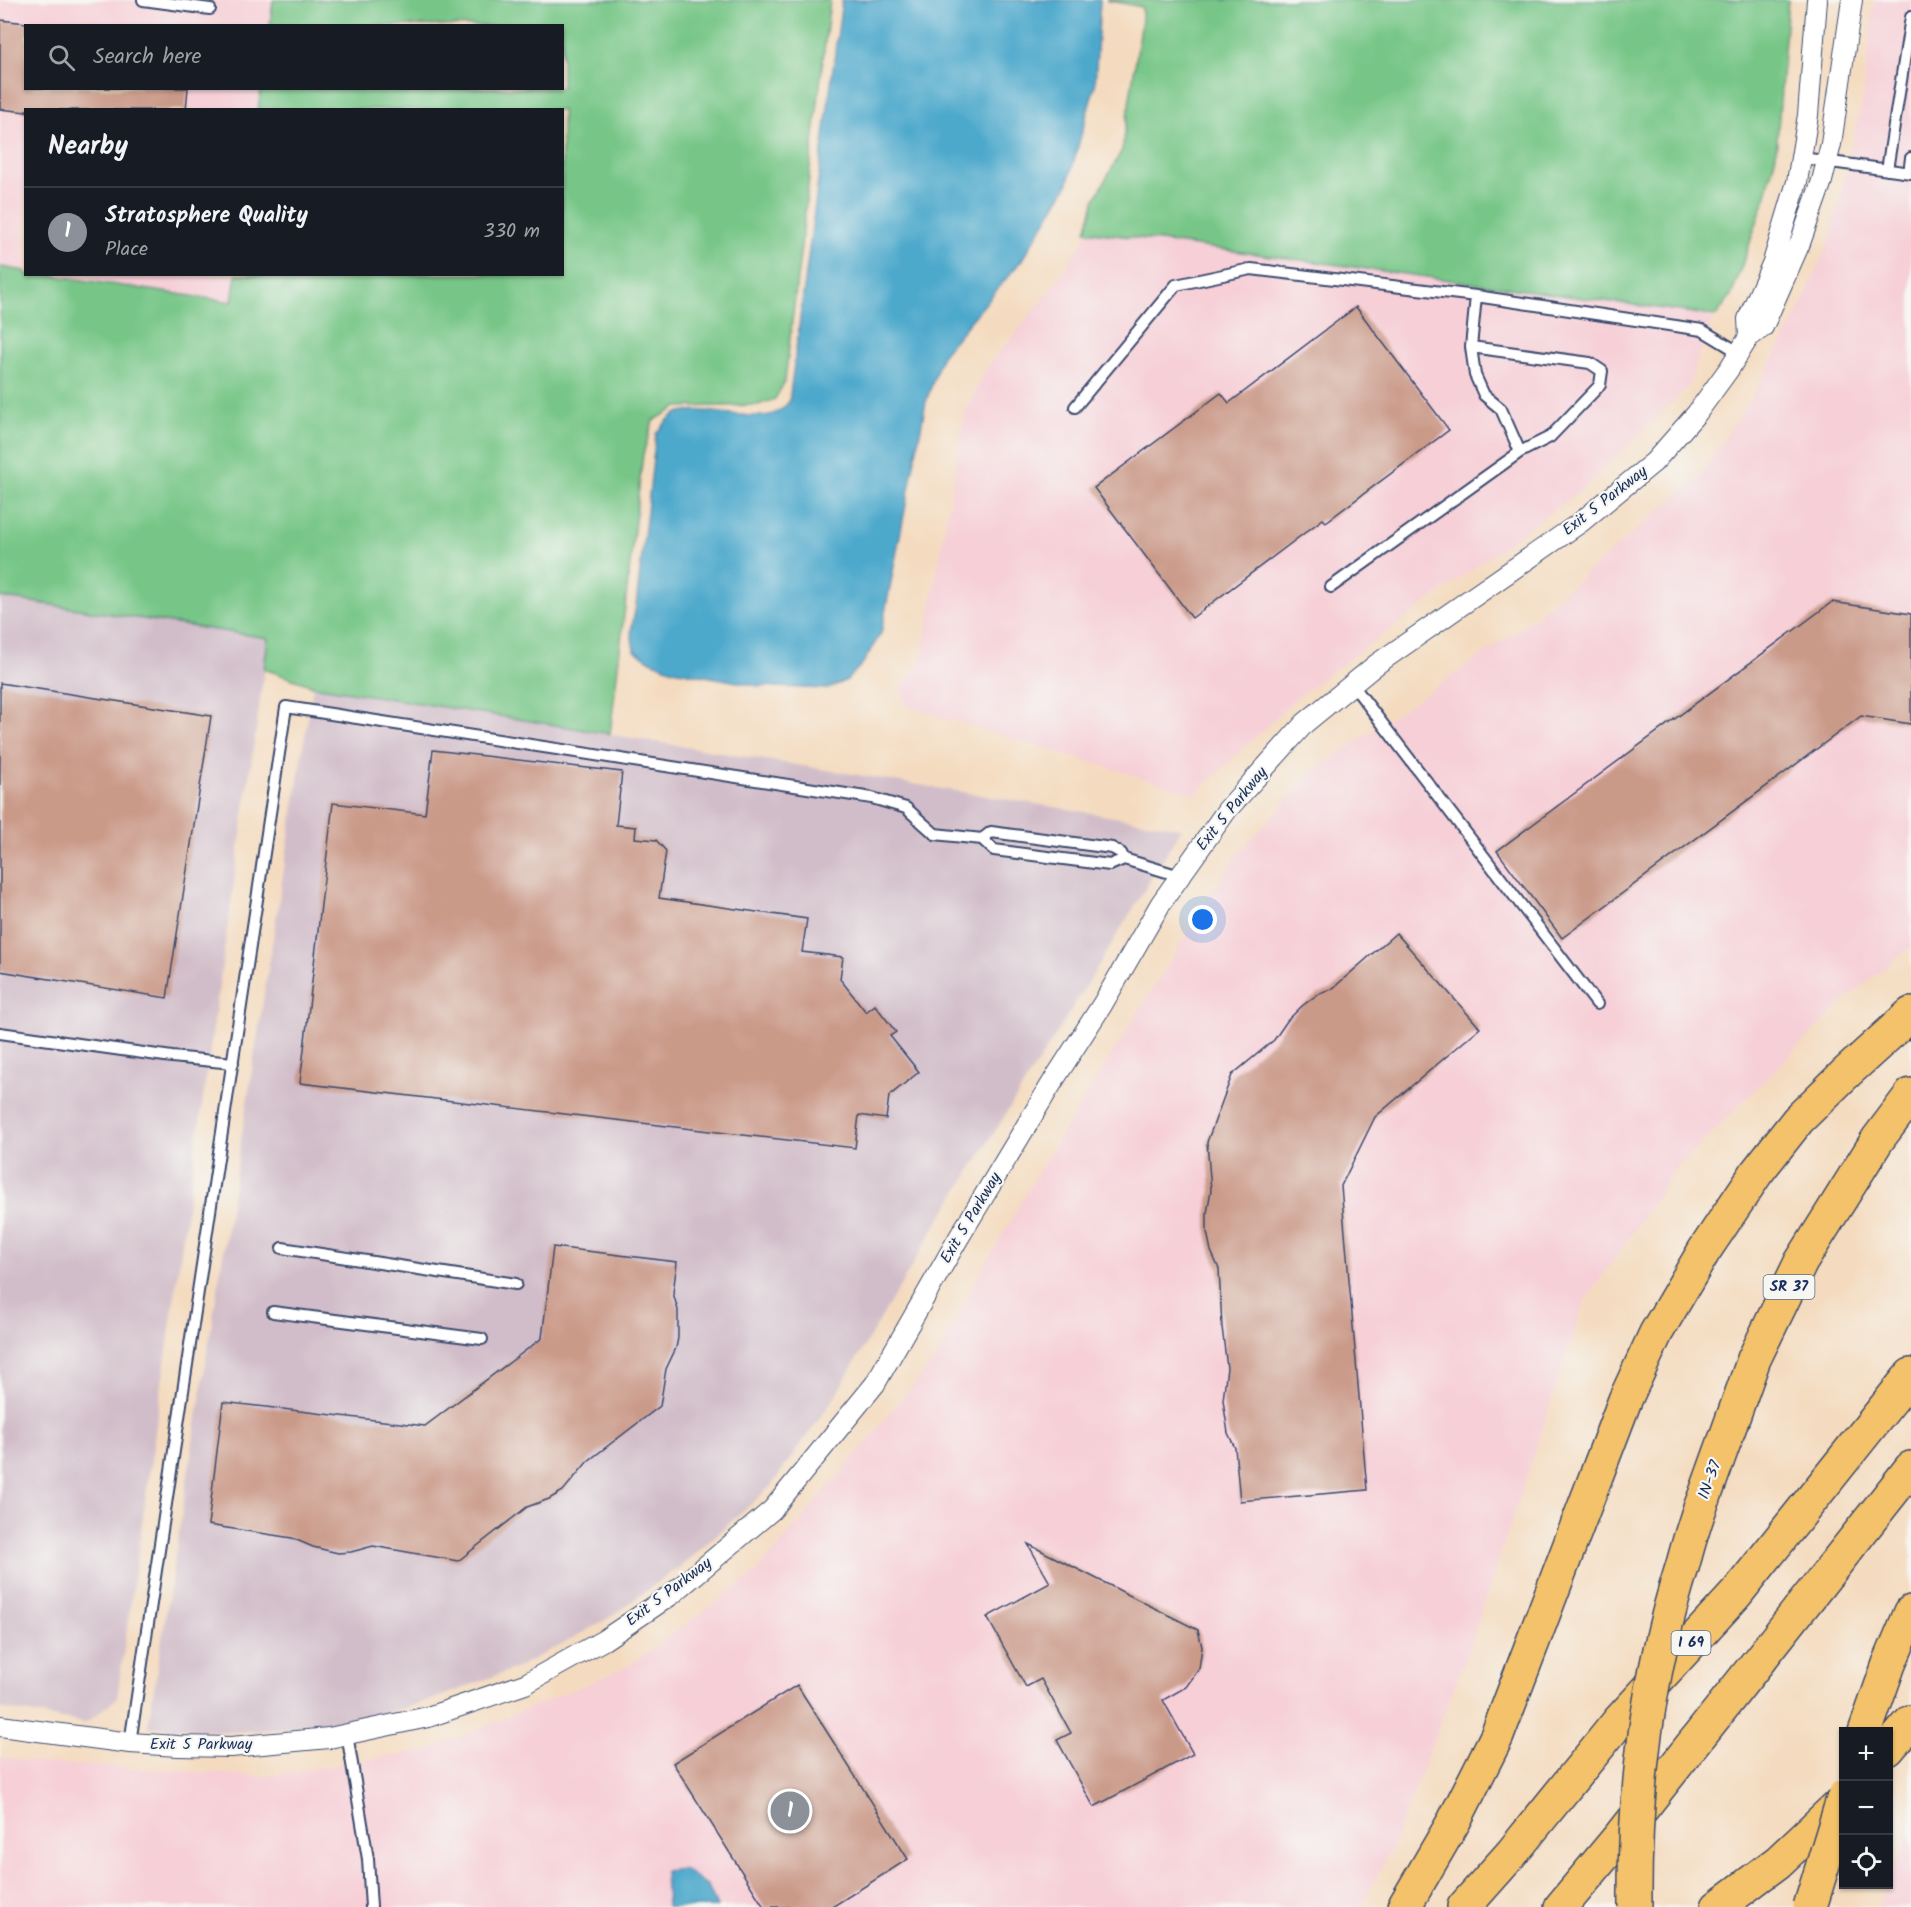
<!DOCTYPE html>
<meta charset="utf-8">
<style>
:root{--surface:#171b24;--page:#242831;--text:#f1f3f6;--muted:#9ea1a6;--line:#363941;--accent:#8c9099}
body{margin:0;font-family:Kalam,sans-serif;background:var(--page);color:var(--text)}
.controls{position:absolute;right:18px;bottom:18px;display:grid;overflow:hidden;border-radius:0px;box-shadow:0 2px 4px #0004}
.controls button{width:54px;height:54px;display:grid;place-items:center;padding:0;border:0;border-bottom:2px solid var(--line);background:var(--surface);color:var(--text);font:30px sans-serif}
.you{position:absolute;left:1203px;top:920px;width:21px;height:21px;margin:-15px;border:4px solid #fff;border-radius:50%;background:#1a73e8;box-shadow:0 0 0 9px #1a73e833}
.badge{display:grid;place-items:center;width:39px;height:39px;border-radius:50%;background:var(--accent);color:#fff;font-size:20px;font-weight:700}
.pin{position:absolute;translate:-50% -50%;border:3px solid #fff;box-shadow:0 2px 6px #0006}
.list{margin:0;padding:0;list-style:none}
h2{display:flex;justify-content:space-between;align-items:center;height:78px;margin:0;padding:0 24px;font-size:26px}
h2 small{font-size:20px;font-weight:400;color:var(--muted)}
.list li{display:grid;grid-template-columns:39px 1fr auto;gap:18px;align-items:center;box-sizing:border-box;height:90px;padding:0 24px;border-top:2px solid var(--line)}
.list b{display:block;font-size:22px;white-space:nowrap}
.list p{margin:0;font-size:20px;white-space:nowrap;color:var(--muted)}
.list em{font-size:20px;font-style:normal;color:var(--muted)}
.icon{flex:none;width:33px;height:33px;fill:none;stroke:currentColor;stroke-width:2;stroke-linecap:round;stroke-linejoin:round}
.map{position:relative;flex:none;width:1911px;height:1907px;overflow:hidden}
.search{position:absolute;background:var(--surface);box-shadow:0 2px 4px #0004;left:24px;top:24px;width:540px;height:66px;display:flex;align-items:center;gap:15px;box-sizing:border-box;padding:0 21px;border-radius:0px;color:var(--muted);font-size:22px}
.panel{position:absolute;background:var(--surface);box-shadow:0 2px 4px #0004;left:24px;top:108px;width:540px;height:168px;border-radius:0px}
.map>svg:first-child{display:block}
.built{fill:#f6cfd7}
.industrial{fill:#d1bdc9}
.green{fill:#77c687;stroke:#497a72;stroke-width:1.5}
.water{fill:#4ea9cc;stroke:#346c95;stroke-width:1.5}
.building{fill:#ca9a89}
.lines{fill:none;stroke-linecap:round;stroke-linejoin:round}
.service-casing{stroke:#3c496d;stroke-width:14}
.minor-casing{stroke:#3c496d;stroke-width:22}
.motorway-casing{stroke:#3c496d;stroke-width:36}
.service{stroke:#fff;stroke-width:10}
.minor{stroke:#fff;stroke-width:20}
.motorway{stroke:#f4c26a;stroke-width:33}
.motorway-bridge-casing{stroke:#3c496d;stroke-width:36;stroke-linecap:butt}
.motorway-bridge{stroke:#f4c26a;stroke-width:33}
.labels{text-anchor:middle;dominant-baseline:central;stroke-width:4.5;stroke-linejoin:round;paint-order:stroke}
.shield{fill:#f6f6f2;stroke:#5d6b8a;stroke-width:1.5}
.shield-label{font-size:15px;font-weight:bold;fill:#1b2f5e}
.street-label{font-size:16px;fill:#1b2f5e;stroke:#f6f6f2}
</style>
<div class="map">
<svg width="1911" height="1907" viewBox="0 0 1911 1907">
<rect width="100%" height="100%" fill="#f6f6f2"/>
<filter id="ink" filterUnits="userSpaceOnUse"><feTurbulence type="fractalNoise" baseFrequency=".0167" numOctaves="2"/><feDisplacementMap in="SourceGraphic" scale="12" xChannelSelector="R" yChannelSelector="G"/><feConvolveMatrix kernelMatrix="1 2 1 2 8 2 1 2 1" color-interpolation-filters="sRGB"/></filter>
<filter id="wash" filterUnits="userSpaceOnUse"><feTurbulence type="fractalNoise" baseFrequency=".008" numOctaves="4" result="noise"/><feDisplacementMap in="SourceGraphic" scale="24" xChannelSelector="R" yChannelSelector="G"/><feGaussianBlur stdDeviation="1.35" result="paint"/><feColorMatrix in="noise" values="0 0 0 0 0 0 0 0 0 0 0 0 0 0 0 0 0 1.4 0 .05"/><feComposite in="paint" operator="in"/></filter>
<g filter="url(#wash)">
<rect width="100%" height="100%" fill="#f4dbbf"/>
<path class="built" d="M 0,0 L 273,0 L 270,25 L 26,26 L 26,88 L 261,89 L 258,109 L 26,110 L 25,271 L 0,267 Z
M 1874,0 L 1911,0 L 1911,946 L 1843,1002 L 1677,1167 L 1584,1303 L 1469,1648 L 1392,1847 L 1361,1907 L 0,1907 L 0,1757 L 43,1763 L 267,1776 L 429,1750 L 629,1666 L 757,1572 L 862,1448 L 939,1353 L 977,1279 L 1039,1171 L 1235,857 L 1316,769 L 1522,628 L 1700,476 L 1753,395 L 1796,317 L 1830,240 L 1863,97 Z
M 1086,231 L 1716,316 L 1711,323 L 1688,387 L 1585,487 L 1300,695 L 1195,794 L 908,707 L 900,689 L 921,662 L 965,413 L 985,370 L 1046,296 L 1084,241 Z
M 48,275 L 236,275 L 232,302 Z
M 1911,1830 L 1911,1907 L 1879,1907 L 1886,1885 L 1888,1884 L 1889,1877 Z"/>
<path class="industrial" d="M 0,597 L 269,638 L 117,1698 L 86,1723 L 0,1708 Z
M 313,686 L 1182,828 L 1086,986 L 933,1230 L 832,1401 L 770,1487 L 685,1563 L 609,1618 L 519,1667 L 431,1700 L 337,1727 L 229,1732 L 148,1727 Z"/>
<path class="green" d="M 273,0 L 830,0 L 785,381 L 775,399 L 758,405 L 677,407 L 653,421 L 643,454 L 610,734 L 313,686 L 264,669 L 268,638 L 0,597 L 0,267 L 25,271 L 26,274 L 48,275 L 232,302 L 236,275 L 562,274 L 562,110 L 258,109 L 261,89 L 562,88 L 562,26 L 270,25 Z
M 1106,0 L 1788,0 L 1776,154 L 1765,199 L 1732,294 L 1716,316 L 1086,231 L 1095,199 L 1122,150 L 1142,20 L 1142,7 Z"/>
<path class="water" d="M 842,0 L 1100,0 L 1095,85 L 1067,186 L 1021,261 L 942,355 L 926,402 L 881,633 L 863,663 L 847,680 L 827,689 L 759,686 L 673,670 L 651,661 L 634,650 L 631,631 L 636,606 L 656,434 C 663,426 670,415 681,412 C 707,405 758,425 779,411 C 783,409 786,405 789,402 Z
M 683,1869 L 708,1886 L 717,1907 L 667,1907 L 665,1871 Z"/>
<g id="blocks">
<path class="building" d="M 0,20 L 26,23 L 26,88 L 188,88 L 186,110 L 26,110 L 26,112 L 0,109 Z
M 1356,307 L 1449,430 L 1326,522 L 1323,519 L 1192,618 L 1094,488 L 1221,393 L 1229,403 Z
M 1832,602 L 1911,614 L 1911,724 L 1861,716 L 1562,938 L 1497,851 Z
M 0,683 L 211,716 L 167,998 L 0,971 Z
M 433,750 L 622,772 L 616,825 L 636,827 L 635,838 L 656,840 L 666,851 L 659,898 L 807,919 L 802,952 L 843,957 L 840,979 L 866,1012 L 875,1005 L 896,1032 L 890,1036 L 919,1072 L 889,1096 L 886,1119 L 859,1115 L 855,1148 L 300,1083 L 333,803 L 425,814 Z
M 1396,933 L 1480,1028 L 1375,1117 L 1341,1186 L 1367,1490 L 1240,1501 L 1235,1448 L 1228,1433 L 1223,1400 L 1227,1368 L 1222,1327 L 1219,1269 L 1211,1251 L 1207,1232 L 1207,1213 L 1211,1190 L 1207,1142 L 1232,1075 L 1274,1040 L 1287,1021 L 1302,1006 L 1317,995 L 1332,989 Z
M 553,1247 L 677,1262 L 673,1293 L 678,1310 L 678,1338 L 676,1348 L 666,1369 L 660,1406 L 588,1461 L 563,1491 L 549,1499 L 527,1507 L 458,1561 L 373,1546 L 351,1552 L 338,1553 L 313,1547 L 292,1538 L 208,1525 L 223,1402 L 425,1426 L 542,1338 Z
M 1028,1544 L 1198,1630 L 1202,1647 L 1199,1669 L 1186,1687 L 1163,1700 L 1193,1754 L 1094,1807 L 1057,1740 L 1071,1733 L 1041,1679 L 1026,1687 L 987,1617 L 1050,1583 Z
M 797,1685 L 908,1859 L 832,1907 L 764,1907 L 673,1763 Z"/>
</g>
</g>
<g filter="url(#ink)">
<use href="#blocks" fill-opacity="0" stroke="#3c496d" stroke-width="1.5"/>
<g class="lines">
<g class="service-casing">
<path id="service" d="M 143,0 L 210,9
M 1802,158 L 1911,173
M 1887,170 L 1911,17
M 1909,173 L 1911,158
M 1471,347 L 1590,363 L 1602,371 L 1600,385 L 1550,437 L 1520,452
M 1075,407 L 1176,285 L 1251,269 L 1476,296 L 1702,330 L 1740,353
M 1331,587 L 1520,452 L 1501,409 L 1484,395 L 1475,375 L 1471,347 L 1476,296
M 1352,684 L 1597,1004
M 1124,859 L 1180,876
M 0,1033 L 172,1057 L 233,1063
M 282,1248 L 516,1284
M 273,1312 L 482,1339
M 347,1734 L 368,1859 L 371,1907
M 130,1743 L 286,707 L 872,798 L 906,808 L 935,834 L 982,839 L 994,850 L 1110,865 L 1124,859 L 1121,853 L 1112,848 L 991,832 L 982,839"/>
</g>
<g class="minor-casing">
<path id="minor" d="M 1749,337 L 1748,319 L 1773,262 L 1797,182 L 1808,115 L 1817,0
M 0,1726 L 130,1743 L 178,1746 L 231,1747 L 329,1738 L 428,1717 L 525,1684 L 604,1640 L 671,1595 L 772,1510 L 875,1384 L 958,1239 L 1055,1078 L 1102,1005 L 1161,903 L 1227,810 L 1305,723 L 1377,664 L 1581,522 L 1654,462 L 1697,413 L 1729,369 L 1749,337 L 1763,327 L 1800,243 L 1822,181 L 1831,144 L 1852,0"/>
</g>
<g class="motorway-casing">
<path id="motorway" d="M 1704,1498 L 1754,1359 L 1801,1262 L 1878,1139 L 1911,1095
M 1865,1732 L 1889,1664 L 1911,1612
M 1888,1749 L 1911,1722
M 1404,1907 L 1454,1821 L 1497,1736 L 1625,1400 L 1656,1333 L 1704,1251 L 1757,1172 L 1798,1120 L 1845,1074 L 1911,1014
M 1464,1907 L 1512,1853 L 1619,1721 L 1736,1594 L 1911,1375
M 1561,1907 L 1621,1835 L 1911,1468
M 1718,1907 L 1778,1862 L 1844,1800"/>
</g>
<use href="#service" class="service"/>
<use href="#minor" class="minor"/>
<use href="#motorway" class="motorway"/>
<g class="motorway-bridge-casing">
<path id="motorway-bridge" d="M 1635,1907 C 1634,1788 1647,1678 1683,1564 C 1689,1542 1695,1519 1704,1498
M 1810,1907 L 1844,1796"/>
</g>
<use href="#motorway-bridge" class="motorway-bridge"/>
</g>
</g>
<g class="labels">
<g class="shield">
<rect x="1763.5" y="1275" width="51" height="24" rx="4.5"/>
<rect x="1671.5" y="1631" width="39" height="24" rx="4.5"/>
</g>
<g class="shield-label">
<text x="1789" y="1287">SR 37</text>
<text x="1691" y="1643">I 69</text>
</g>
<g class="street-label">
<text transform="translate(1605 501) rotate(-38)">Exit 5 Parkway</text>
<text transform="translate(1232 809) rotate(-51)">Exit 5 Parkway</text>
<text transform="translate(971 1218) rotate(-59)">Exit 5 Parkway</text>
<text transform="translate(1710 1480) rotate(-70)">IN-37</text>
<text transform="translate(669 1592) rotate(-37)">Exit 5 Parkway</text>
<text x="201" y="1744">Exit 5 Parkway</text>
</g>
</g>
</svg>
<div class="controls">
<button>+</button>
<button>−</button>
<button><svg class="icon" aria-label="locate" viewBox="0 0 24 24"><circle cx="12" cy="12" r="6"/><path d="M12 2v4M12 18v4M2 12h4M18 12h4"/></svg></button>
</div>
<div class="you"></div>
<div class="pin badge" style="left:790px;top:1811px">1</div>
<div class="search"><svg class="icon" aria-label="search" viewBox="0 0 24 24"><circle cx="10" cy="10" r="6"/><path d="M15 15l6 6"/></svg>Search here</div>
<section class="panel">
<h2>Nearby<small></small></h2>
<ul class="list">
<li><span class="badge">1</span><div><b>Stratosphere Quality</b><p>Place</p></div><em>330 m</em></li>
</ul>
</section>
</div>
